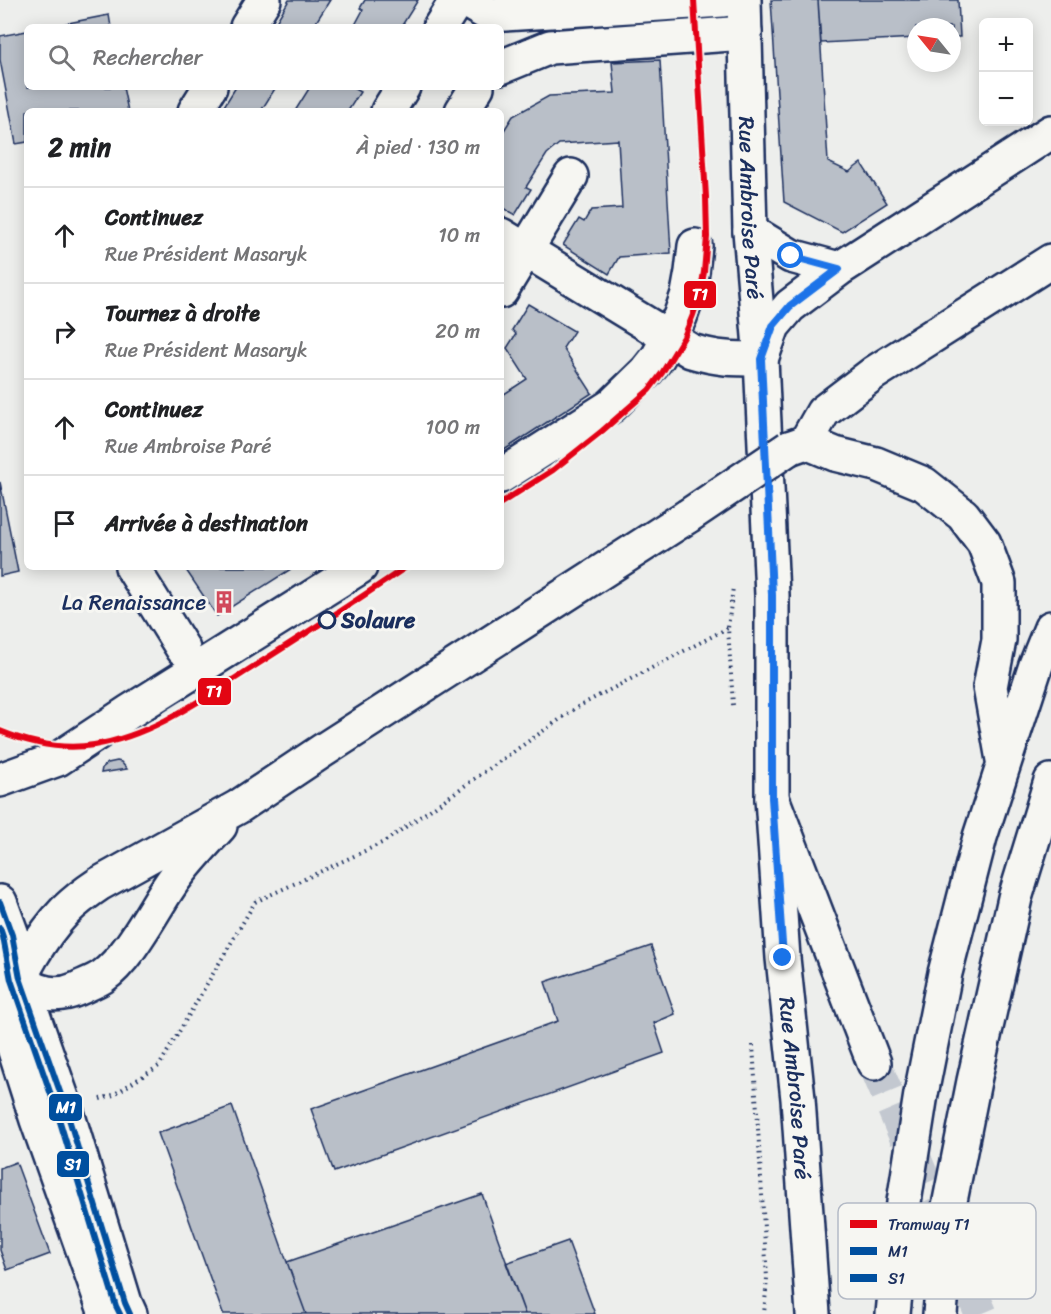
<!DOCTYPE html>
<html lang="fr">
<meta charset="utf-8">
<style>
:root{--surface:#fff;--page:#f6f6f6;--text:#202124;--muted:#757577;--line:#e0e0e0}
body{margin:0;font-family:Sriracha,sans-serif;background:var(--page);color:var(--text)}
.controls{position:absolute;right:18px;top:18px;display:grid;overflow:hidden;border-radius:9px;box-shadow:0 3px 15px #0003}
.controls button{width:54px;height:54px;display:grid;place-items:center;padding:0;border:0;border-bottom:2px solid var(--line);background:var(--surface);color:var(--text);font:30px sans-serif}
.compass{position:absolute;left:907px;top:18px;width:54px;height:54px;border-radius:50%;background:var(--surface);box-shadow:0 3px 15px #0003;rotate:300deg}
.stop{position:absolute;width:18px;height:18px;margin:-14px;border:4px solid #1a73e8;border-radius:50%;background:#fff}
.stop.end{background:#1a73e8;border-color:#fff;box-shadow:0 2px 6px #0008}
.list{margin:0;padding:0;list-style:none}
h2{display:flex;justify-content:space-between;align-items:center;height:78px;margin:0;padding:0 24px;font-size:26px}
h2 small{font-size:20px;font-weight:400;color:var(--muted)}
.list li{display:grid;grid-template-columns:39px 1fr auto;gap:18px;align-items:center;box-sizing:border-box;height:96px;padding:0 24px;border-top:2px solid var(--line)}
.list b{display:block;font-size:22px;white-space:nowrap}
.list p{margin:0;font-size:20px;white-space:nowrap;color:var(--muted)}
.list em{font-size:20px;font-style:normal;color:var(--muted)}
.icon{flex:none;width:33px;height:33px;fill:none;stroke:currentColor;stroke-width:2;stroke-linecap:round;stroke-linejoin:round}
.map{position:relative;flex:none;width:1051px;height:1314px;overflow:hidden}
.search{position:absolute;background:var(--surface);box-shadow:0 3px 15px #0003;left:24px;top:24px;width:480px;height:66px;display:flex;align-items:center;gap:15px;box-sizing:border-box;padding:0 21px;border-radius:9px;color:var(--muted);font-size:22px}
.panel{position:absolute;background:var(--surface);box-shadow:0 3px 15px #0003;left:24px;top:108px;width:480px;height:462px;border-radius:9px}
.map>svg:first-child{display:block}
.building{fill:#b9bfc8;stroke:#1b2f5e;stroke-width:1.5}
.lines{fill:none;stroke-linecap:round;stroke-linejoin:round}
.highway-tunnel{stroke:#c3c8d0;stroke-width:33;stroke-dasharray:33 16;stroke-linecap:butt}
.minor-casing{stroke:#1b2f5e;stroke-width:38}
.major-casing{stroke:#1b2f5e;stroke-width:38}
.highway-casing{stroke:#1b2f5e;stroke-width:38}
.path{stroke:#1b2f5e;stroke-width:4;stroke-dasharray:1.5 4.5;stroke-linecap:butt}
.minor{stroke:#f6f6f2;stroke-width:33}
.major{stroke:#f6f6f2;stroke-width:33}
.highway{stroke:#f6f6f2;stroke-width:33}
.highway-bridge-casing{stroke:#1b2f5e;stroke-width:38;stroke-linecap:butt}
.highway-bridge{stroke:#f6f6f2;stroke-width:33}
.bus-1-casing{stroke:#f6f6f2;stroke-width:10}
.bus-2-casing{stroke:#f6f6f2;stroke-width:10}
.bus-1{stroke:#004f9f;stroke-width:6}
.bus-2{stroke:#004f9f;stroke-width:6}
.tram-1-casing{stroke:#f6f6f2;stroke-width:10}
.tram-1{stroke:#e30613;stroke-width:6}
.route{stroke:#1a73e8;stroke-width:8}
.stop-dot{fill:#f6f6f2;stroke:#1b2f5e;stroke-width:3}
.labels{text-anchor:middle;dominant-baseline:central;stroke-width:6;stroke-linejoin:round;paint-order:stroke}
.street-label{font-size:22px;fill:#1b2f5e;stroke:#f6f6f2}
.poi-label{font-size:22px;fill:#1b2f5e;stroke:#f6f6f2;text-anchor:end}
.stop-label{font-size:22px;font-weight:bold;fill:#1b2f5e;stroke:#f6f6f2;text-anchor:start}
.key{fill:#f6f6f2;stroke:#b4bac6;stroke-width:1.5}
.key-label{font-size:16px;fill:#1b2f5e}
.line-badge{stroke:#f6f6f2;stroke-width:2}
.badge-label{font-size:16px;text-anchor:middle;font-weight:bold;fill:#fff}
</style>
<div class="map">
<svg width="1051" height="1314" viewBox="0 0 1051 1314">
<rect width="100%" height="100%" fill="#edeeec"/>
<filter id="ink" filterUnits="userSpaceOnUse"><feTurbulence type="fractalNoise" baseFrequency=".0167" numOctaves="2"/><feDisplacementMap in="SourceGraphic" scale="12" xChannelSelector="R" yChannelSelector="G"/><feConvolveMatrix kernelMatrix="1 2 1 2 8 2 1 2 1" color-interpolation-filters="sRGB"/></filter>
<g filter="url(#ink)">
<path class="building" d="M 289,0 L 330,0 L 313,27 L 273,27 Z
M 365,0 L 418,0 L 401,27 L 358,27 L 355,25 L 363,10 L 360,8 Z
M 771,0 L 818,0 L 828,162 L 849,172 L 861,163 L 887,203 L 842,232 L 784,202 Z
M 818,0 L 958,0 L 960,37 L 952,37 L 952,27 L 916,27 L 916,38 L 821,43 Z
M 109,15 L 111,27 L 48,27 Z
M 27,31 L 27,87 L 123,87 L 128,111 L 27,111 L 27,142 L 16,144 L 0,60 L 0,36 Z
M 660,60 L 671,253 L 619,257 L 609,274 L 563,245 L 579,219 L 584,222 L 591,210 L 622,208 L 618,140 L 559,144 L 547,154 L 526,187 L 531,189 L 515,215 L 501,207 L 501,135 L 513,116 L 549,96 L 615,93 L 612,62 Z
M 236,87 L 276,87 L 261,111 L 221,111 Z
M 310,87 L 351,87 L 360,92 L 348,111 L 295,111 Z
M 528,304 L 574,331 L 563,348 L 592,393 L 501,452 L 501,396 L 527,379 L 507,348 L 516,334 L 512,330 Z
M 0,482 L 18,572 L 0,576 Z
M 184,567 L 294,567 L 217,616 Z
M 117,761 L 121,762 L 127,769 L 101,773 L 102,768 L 108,763 Z
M 651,946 L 675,1014 L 654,1023 L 664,1053 L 334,1172 L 311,1109 L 558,1021 L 545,982 Z
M 232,1106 L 287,1262 L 306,1314 L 223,1314 L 158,1133 Z
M 16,1162 L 50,1254 L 7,1270 L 0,1250 L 0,1168 Z
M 482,1194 L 525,1314 L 306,1314 L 287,1262 Z
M 568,1241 L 595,1314 L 525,1314 L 506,1263 Z"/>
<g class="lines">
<path class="highway-tunnel" d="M 874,1063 L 981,1314"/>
<g class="minor-casing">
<path id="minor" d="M 464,0 L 490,15 L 723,0
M 247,27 L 264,0
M 440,27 L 457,0
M 501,67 L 550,47 L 745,33
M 195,111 L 210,87
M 388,111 L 403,87
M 462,111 L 477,87
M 750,231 L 791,256 L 839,269
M 501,235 L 691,351 C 718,359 733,359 761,359 L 773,326 L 790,306 L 839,269 L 1051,132
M 501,291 L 571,176
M 501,476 L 611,406 L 646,372 L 658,357 L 680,317 L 688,294 L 692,272 L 695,246
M 132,567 L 183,649
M 0,780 L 58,759 L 129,712 L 360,567
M 0,902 L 12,935 L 20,978 L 66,1109 L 125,1303 L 130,1314"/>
</g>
<g class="major-casing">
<g id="major">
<path id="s1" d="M 744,0 L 750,231 L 761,359 L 772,595 L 772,798 L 783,958 L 798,1099 L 813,1314"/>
<path d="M 0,1008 L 9,1032 L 37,1120 L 106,1314"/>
</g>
</g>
<g class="highway-casing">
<path id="highway" d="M 806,442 L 835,454 L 876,464 L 924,484 L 963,515 L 984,543 L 999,583 L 999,640 L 990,687 L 1003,760
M 789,448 L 806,442 L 823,412 L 874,373 L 1051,261
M 772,798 L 874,1063
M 0,951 C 8,961 15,975 25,983 C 41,995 59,997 77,989 C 85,985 94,982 102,977 C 129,958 151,913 170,885 C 184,864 203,845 220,826
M 9,1032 C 8,1024 8,1016 9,1008 C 16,977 43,934 65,911 C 75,901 87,892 99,884 L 238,807 L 322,751 L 688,516
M 893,1314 L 904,1202 L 921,1094 L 945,973 L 980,837 L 1036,665 L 1051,628
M 940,1314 L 949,1206 L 974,1081 L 1015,898 L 1051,781"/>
</g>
<path class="path" d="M 733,705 L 728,628 L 733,587
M 753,1045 L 767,1278 L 764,1314
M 100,1099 L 113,1095 L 159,1066 L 255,902 L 384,842 L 579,706 L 728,628"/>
<use href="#minor" class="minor"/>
<use href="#major" class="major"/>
<use href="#highway" class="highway"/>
<g class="highway-bridge-casing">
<path id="highway-bridge" d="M 688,516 L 789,448"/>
</g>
<use href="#highway-bridge" class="highway-bridge"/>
<g class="bus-1-casing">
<path id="bus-1" d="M 0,902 L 12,935 L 20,978 L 66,1109 L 125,1303 L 130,1314"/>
</g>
<g class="bus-2-casing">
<path id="bus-2" d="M 0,928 L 3,937 L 11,980 L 57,1112 L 116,1306 L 120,1314"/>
</g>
<use href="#bus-1" class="bus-1"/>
<use href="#bus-2" class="bus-2"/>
<g class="tram-1-casing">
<path id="tram-1" d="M 501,503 L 553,470 L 602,431 L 649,390 L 662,373 L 684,337 L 693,315 L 700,294 L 704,272 L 707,237 L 706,197 L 694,0
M 0,731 C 29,743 62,750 94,745 C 150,736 198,702 245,672 C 299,638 353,603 406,567"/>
</g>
<use href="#tram-1" class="tram-1"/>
</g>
</g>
<g class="lines" filter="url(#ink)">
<path class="route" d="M 783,958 L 772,798 L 772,595 L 761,359 L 773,326 L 790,306 L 839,269 L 791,256"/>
</g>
<defs>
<g id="building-bare" transform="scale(1.8)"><path d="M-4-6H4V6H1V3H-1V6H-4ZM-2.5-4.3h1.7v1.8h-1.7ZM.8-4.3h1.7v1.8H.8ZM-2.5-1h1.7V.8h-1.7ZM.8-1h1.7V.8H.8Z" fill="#d1495b" stroke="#f6f6f2" stroke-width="2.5" paint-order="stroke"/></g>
</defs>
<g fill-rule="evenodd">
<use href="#building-bare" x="224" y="602"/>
</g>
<circle class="stop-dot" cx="327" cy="620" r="8"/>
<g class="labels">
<g class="street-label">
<text stroke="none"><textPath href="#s1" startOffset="208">Rue Ambroise Paré</textPath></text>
<text stroke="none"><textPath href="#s1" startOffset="1090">Rue Ambroise Paré</textPath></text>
</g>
<g class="poi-label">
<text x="206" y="602">La Renaissance</text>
</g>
<g class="stop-label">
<text x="341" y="620">Solaure</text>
</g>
</g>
<rect x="838" y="1203" width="198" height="96" rx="9" class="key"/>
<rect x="850" y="1220" width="27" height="8" fill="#e30613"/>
<rect x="850" y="1247" width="27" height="8" fill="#004f9f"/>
<rect x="850" y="1274" width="27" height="8" fill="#004f9f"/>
<g class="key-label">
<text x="888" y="1230">Tramway T1</text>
<text x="888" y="1257">M1</text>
<text x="888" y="1284">S1</text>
</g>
<g class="line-badge">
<rect x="683" y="280" width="34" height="29" rx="6" fill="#e30613"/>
<rect x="197" y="677" width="35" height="29" rx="6" fill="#e30613"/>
<rect x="48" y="1093" width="35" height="29" rx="6" fill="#004f9f"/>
<rect x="56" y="1150" width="34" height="28" rx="6" fill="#004f9f"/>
</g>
<g class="badge-label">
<text x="700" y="300">T1</text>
<text x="214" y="697">T1</text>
<text x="66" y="1113">M1</text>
<text x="73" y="1170">S1</text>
</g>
</svg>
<div class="controls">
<button>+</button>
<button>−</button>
</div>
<svg class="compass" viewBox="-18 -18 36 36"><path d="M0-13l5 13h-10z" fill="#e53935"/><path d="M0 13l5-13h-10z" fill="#757577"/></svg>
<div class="stop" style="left:791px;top:256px"></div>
<div class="stop end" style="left:783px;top:958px"></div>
<div class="search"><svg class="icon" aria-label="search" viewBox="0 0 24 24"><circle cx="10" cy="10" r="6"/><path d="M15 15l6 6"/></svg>Rechercher</div>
<section class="panel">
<h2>2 min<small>À pied · 130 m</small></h2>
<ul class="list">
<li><svg class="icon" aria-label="ahead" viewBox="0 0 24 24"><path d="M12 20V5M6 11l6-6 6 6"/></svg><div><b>Continuez</b><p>Rue Président Masaryk</p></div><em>10 m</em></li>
<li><svg class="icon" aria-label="right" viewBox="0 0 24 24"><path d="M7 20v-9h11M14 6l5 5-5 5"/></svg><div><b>Tournez à droite</b><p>Rue Président Masaryk</p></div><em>20 m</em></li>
<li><svg class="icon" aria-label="ahead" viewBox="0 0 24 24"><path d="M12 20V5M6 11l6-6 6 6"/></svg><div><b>Continuez</b><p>Rue Ambroise Paré</p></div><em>100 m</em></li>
<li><svg class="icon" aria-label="arrive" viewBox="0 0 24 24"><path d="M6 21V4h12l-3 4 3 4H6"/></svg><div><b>Arrivée à destination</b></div></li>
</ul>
</section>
</div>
